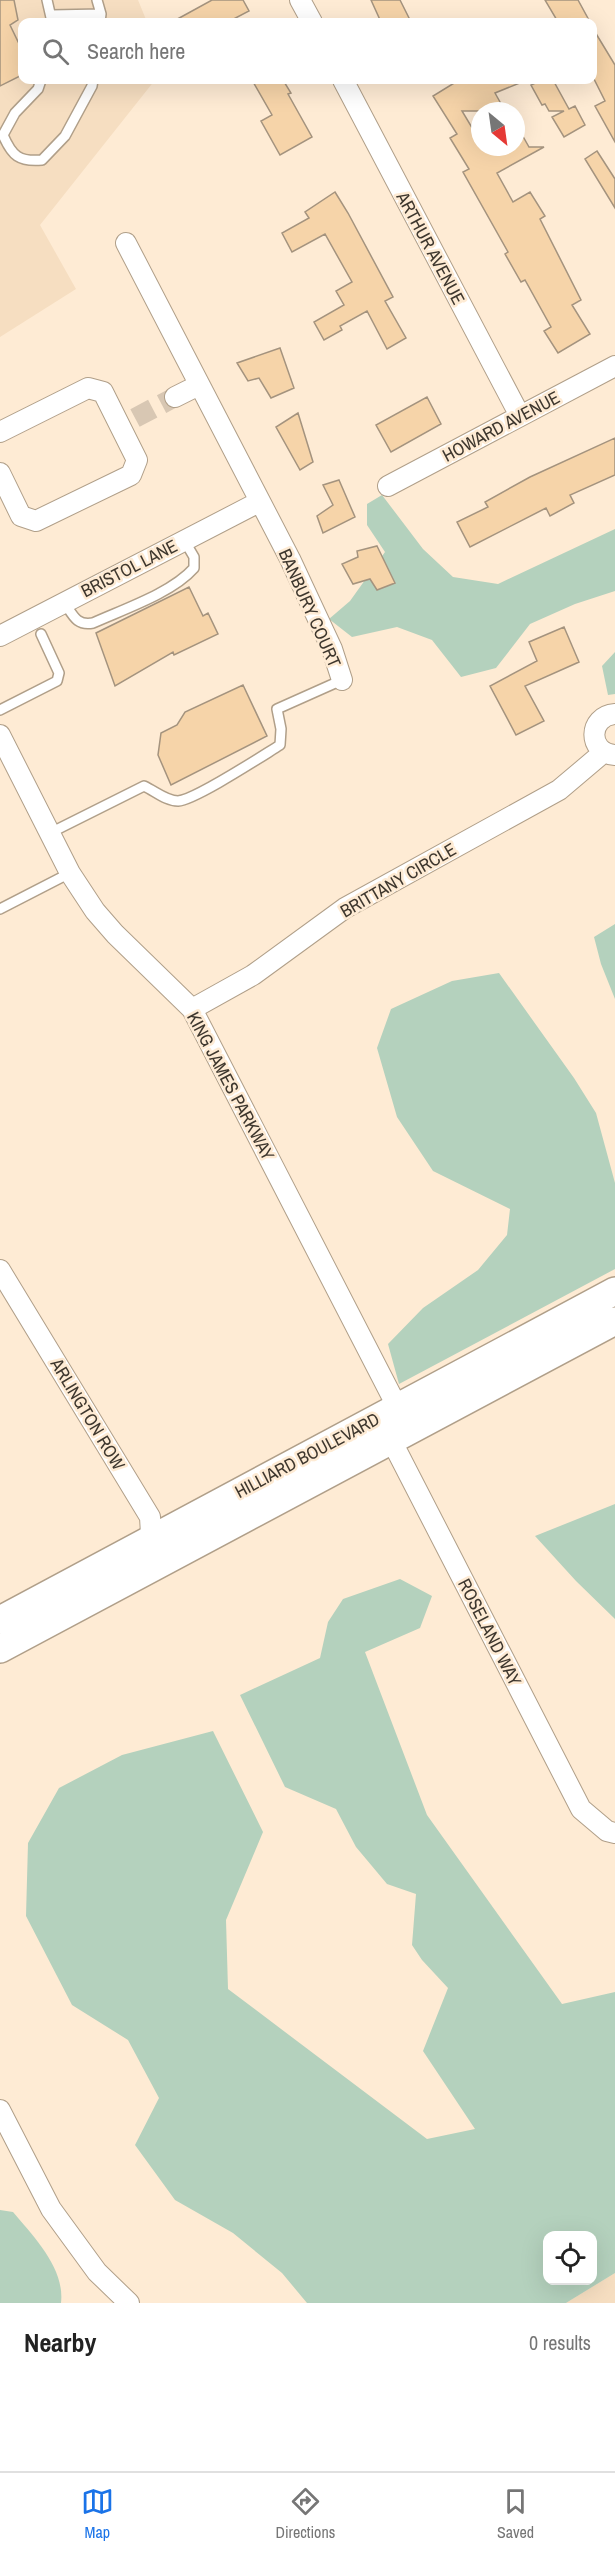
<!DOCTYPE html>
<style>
:root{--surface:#fff;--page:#f2f2f2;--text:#222;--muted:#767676;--line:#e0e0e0;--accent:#1a73e8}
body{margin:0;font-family:"Archivo Narrow",sans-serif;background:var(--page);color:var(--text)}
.controls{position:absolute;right:18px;bottom:18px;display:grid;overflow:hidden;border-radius:12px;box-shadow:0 6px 24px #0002}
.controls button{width:54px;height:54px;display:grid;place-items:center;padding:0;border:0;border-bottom:2px solid var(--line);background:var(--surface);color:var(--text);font:30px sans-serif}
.compass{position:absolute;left:471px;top:102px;width:54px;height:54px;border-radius:50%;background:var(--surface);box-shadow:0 6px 24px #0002;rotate:151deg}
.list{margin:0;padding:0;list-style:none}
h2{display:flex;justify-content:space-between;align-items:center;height:78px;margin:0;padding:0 24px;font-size:26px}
h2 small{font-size:20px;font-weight:400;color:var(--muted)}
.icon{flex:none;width:33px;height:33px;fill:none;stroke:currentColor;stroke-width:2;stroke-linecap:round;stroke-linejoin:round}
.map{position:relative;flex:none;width:615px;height:2303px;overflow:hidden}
.search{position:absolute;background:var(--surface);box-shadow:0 6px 24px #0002;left:18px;right:18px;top:18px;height:66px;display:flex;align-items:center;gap:15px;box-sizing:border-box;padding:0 21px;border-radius:12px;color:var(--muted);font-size:22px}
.sheet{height:168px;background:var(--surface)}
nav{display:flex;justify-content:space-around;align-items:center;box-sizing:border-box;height:84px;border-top:2px solid var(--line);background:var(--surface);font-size:16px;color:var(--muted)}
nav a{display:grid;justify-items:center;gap:3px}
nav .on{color:var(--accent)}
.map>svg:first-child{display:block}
.built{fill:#f6dec1}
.green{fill:#b4d1bd;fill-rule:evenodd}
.building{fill:#f6d4a9;stroke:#a4937e;stroke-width:1.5}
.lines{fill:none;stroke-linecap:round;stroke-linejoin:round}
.street-tunnel{stroke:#d8c7b3;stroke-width:20;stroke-dasharray:20 10;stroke-linecap:butt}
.lane-casing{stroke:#b09f89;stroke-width:12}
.street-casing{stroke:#b09f89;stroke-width:22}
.secondary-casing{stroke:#b09f89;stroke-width:30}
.lane{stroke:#fff;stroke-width:9}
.street{stroke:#fff;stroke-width:20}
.secondary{stroke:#fff;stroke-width:27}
.labels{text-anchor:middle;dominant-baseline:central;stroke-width:5;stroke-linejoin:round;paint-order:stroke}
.street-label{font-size:18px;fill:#3e372e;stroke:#feebd4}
</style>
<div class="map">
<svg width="615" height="2303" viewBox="0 0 615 2303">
<rect width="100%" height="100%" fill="#feebd4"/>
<path class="built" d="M 0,0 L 138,0 L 147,22 L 22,22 L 22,80 L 155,80 L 40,225 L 76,289 L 0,337 Z
M 615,2273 L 615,2303 L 566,2303 Z"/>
<path class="green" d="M 382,495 L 423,549 L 453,577 L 498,584 L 615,529 L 615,591 L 575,604 L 530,624 L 496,668 L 461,677 L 432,640 L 397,627 L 352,637 L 329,619 L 350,601 L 385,552 L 367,525 L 367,504 Z
M 615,652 L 615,694 L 608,695 L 602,666 Z
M 615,924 L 615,999 L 601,964 L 594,937 Z
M 499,973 L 574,1078 L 596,1113 L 615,1183 L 615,1269 L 399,1384 L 388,1344 L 423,1308 L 478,1270 L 507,1235 L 510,1209 L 433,1171 L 397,1117 L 377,1048 L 391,1009 L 452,981 Z
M 615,1504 L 615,1619 L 576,1581 L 535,1536 Z
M 400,1579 L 432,1596 L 420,1628 L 365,1652 L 427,1815 L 562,2004 L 615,1992 L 615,2273 L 566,2303 L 307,2303 L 282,2273 L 233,2233 L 175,2200 L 135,2145 L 159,2098 L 128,2040 L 72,2005 L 26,1916 L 28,1843 L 59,1788 L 122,1755 L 213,1731 L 263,1832 L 226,1920 L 228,1989 L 427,2139 L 475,2129 L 423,2051 L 448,1988 L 422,1960 L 412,1945 L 416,1894 L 387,1884 L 356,1847 L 336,1809 L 285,1787 L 240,1695 L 320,1658 L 328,1622 L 343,1599 ZM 548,2236 L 592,2236 L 592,2280 L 548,2280 Z
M 0,2210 L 13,2212 C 34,2237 65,2268 61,2303 L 0,2303 Z"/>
<path class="building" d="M 0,0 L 14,0 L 18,20 L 10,25 L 22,50 L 22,75 L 0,86 Z
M 212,0 L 243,0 L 249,11 L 228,22 L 172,22 Z
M 371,0 L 400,0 L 411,22 L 381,22 Z
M 545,0 L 578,0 L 590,22 L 558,22 Z
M 592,27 L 615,65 L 615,142 L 595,106 L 605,101 L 592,75 Z
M 252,80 L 283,80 L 291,93 L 288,94 L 312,137 L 280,155 L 261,121 L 272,115 Z
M 459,80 L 527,80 L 495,93 L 505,111 L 462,111 L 480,141 L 480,147 L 516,147 L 516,124 L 529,147 L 544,147 L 497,173 L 513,202 L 530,192 L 545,216 L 540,219 L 581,300 L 572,305 L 590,334 L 558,353 L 544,331 L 551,327 L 525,280 L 521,282 L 505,254 L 508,252 L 463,172 L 469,169 L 450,138 L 457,134 L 433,96 Z
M 542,80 L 553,80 L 569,109 L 575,106 L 585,125 L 564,137 L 552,117 L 564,111 L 549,111 L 545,104 L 542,105 L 531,85 Z
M 597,151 L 615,179 L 615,208 L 585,159 Z
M 335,192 L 348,213 L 393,297 L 385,301 L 406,338 L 387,349 L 367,311 L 340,326 L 342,330 L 324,340 L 314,322 L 344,305 L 336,291 L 352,282 L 325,234 L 292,252 L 282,233 L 309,218 L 305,212 Z
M 280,348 L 294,388 L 271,398 L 259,378 L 248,381 L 237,363 Z
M 427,397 L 441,424 L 391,452 L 376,425 Z
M 298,413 L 313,462 L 300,470 L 276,427 Z
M 615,438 L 615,475 L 570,495 L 574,503 L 550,516 L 546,508 L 470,547 L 457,522 L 488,507 L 485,502 L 530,477 Z
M 339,480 L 355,517 L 323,533 L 317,516 L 333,505 L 323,485 Z
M 377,546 L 395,583 L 377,590 L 370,579 L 353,584 L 342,564 L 358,557 L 357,551 Z
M 189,587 L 203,616 L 208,613 L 218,634 L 174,655 L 173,652 L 115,686 L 96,633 Z
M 564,627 L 579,662 L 525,686 L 544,721 L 516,735 L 490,686 L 537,661 L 529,642 Z
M 243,685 L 267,736 L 171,785 L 158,755 L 161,733 L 177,725 L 185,712 Z"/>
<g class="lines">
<path class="street-tunnel" d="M 135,418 L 175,397"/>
<g class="lane-casing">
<path id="lane" d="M 47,0 L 52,22
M 97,0 L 101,14 L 100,22
M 52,15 L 101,14
M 41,80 L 38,89 L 15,113 L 3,135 C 12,156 19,162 42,160 L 65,136 L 92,86 L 93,80
M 64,602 C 73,615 76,626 93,623 C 124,609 172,593 194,568 L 194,557 L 184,540
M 0,710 L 57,681 L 59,673 L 41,634
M 50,833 L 144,786 C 155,791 166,801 178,801 C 195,800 262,756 280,745 L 281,729 L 277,709 L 342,680
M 0,909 L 70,873"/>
</g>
<g class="street-casing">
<path id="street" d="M 300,0 L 312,22
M 343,80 L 520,416
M 126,243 L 290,559 L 332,649 L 342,680
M 175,397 L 199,385
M 0,432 L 88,388 L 103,392 L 137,460 L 131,475 L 36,521 L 21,516 L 0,473
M 388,486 L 615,366
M 0,636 L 259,502
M 615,714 C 588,716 587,753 615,755
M 0,735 L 70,873 L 95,911 L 115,934 L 192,1009 L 403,1418
M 192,1009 L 253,975 L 345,908 L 559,790 L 604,752
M 0,1270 L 150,1517 L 152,1551
M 386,1430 L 581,1809 L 607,1831 L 615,1833
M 0,2110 L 51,2209 L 97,2272 L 129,2303"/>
</g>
<g class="secondary-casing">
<path id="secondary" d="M 0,1620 L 615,1291
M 0,1649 L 615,1321"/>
</g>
<use href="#lane" class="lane"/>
<use href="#street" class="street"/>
<use href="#secondary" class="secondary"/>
</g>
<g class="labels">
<g class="street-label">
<text transform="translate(431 248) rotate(62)">ARTHUR AVENUE</text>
<text transform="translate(501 426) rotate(-28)">HOWARD AVENUE</text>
<text transform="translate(129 568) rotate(-27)">BRISTOL LANE</text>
<text transform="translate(310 608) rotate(66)">BANBURY COURT</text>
<text transform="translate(398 880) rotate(-30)">BRITTANY CIRCLE</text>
<text transform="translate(231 1086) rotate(62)">KING JAMES PARKWAY</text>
<text transform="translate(88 1414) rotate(59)">ARLINGTON ROW</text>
<text transform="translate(307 1455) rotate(-28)">HILLIARD BOULEVARD</text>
<text transform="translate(490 1632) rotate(63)">ROSELAND WAY</text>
</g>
</g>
</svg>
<div class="controls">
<button><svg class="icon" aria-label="locate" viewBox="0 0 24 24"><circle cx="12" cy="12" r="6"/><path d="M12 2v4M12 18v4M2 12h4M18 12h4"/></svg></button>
</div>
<svg class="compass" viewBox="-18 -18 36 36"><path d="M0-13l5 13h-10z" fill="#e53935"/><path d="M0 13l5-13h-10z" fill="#767676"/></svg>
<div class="search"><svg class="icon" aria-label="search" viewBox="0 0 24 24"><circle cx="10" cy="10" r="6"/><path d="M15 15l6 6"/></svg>Search here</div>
</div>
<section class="sheet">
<h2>Nearby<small>0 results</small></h2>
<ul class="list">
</ul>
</section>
<nav>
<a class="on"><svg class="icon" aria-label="map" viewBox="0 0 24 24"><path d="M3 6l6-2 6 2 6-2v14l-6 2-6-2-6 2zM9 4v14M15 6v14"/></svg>Map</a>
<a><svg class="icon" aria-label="directions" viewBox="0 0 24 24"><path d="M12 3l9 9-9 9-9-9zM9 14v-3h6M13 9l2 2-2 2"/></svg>Directions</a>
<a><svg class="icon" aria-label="saved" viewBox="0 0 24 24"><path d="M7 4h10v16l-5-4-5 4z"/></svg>Saved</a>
</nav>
